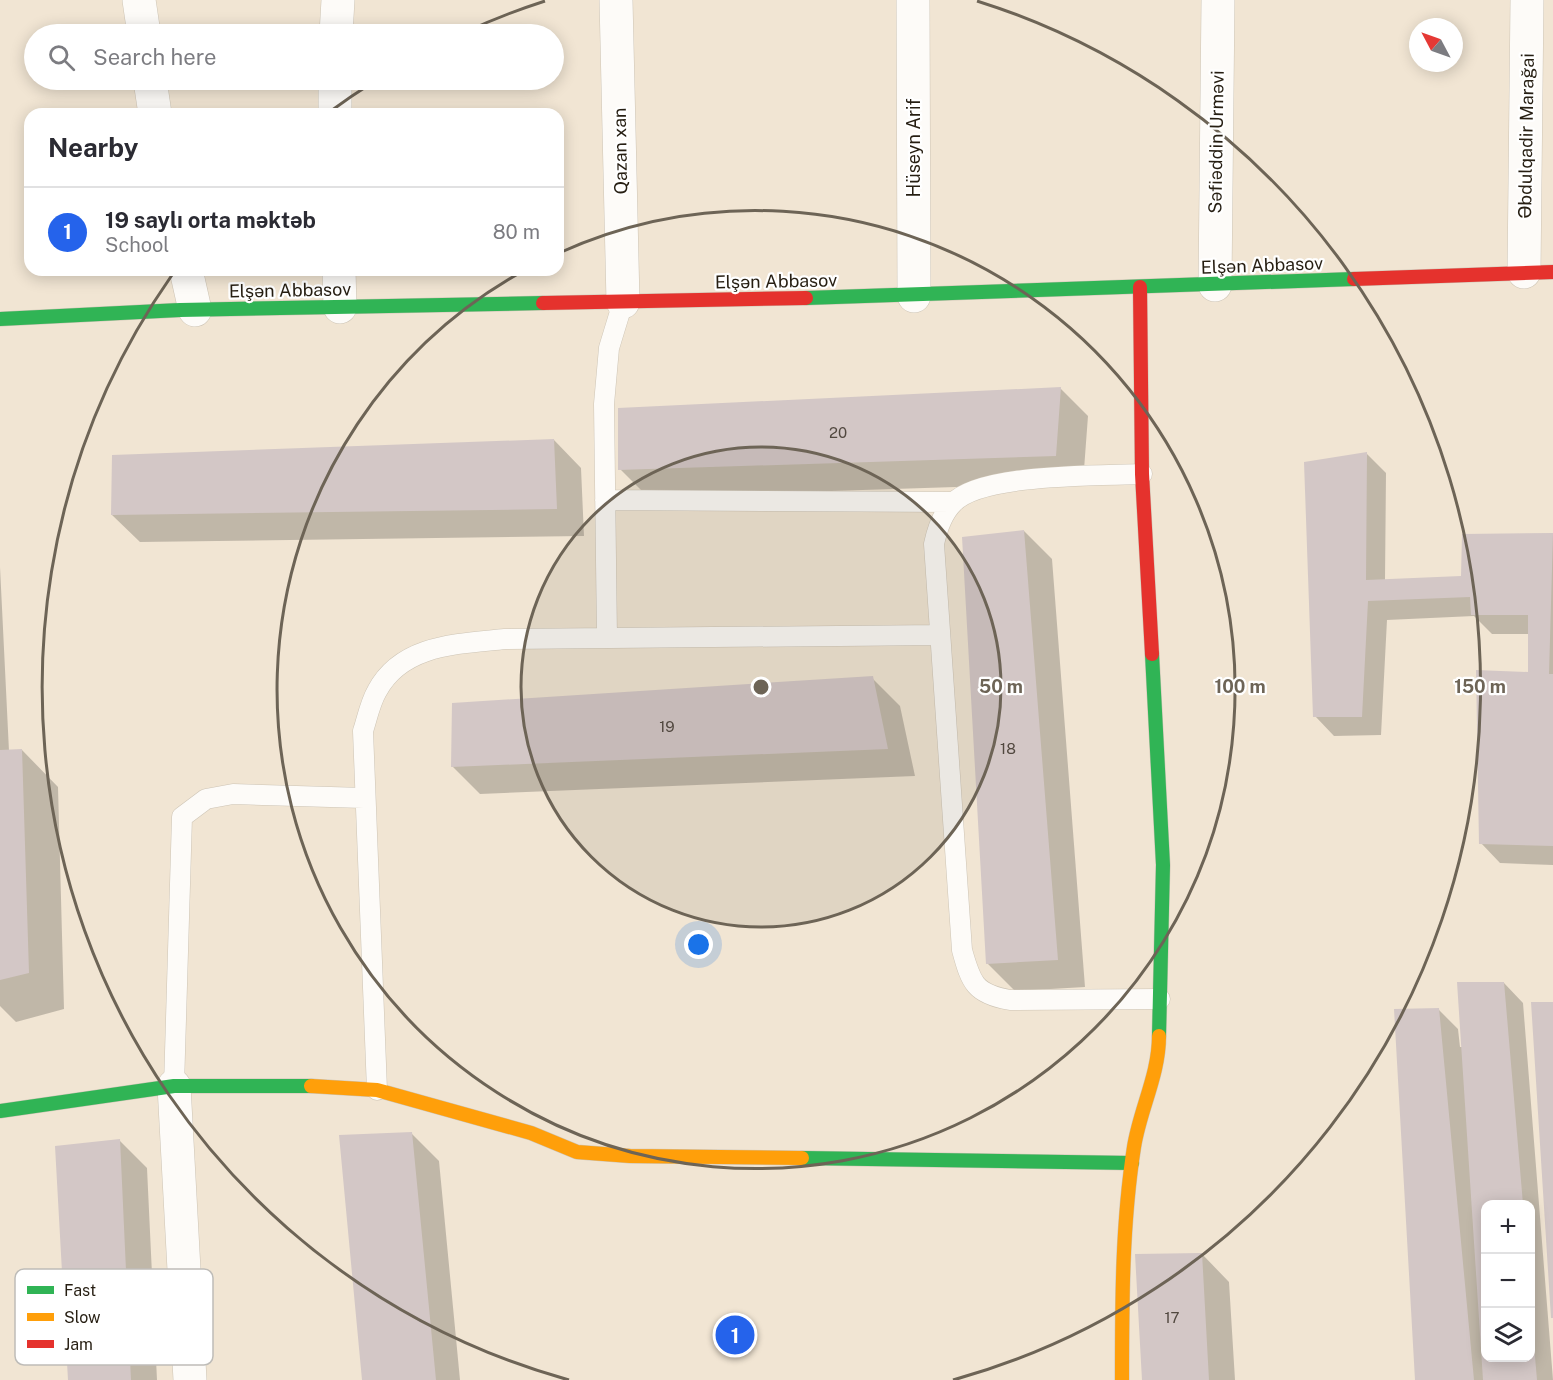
<!DOCTYPE html>
<meta charset="utf-8">
<style>
:root{--surface:#fff;--page:#f7f7f7;--text:#2b2b33;--muted:#7c7c81;--line:#e1e1e2;--accent:#2563eb}
body{margin:0;font-family:"Public Sans",sans-serif;background:var(--page);color:var(--text)}
.controls{position:absolute;right:18px;bottom:18px;display:grid;overflow:hidden;border-radius:12px;box-shadow:0 3px 15px #0003}
.controls button{width:54px;height:54px;display:grid;place-items:center;padding:0;border:0;border-bottom:2px solid var(--line);background:var(--surface);color:var(--text);font:30px sans-serif}
.compass{position:absolute;left:1409px;top:18px;width:54px;height:54px;border-radius:50%;background:var(--surface);box-shadow:0 3px 15px #0003;rotate:311deg}
.you{position:absolute;left:699px;top:945px;width:21px;height:21px;margin:-15px;border:4px solid #fff;border-radius:50%;background:#1a73e8;box-shadow:0 0 0 9px #1a73e833}
.badge{display:grid;place-items:center;width:39px;height:39px;border-radius:50%;background:var(--accent);color:#fff;font-size:20px;font-weight:700}
.pin{position:absolute;translate:-50% -50%;border:3px solid #fff;box-shadow:0 2px 6px #0006}
.list{margin:0;padding:0;list-style:none}
h2{display:flex;justify-content:space-between;align-items:center;height:78px;margin:0;padding:0 24px;font-size:26px}
h2 small{font-size:20px;font-weight:400;color:var(--muted)}
.list li{display:grid;grid-template-columns:39px 1fr auto;gap:18px;align-items:center;box-sizing:border-box;height:90px;padding:0 24px;border-top:2px solid var(--line)}
.list b{display:block;font-size:22px;white-space:nowrap}
.list p{margin:0;font-size:20px;white-space:nowrap;color:var(--muted)}
.list em{font-size:20px;font-style:normal;color:var(--muted)}
.icon{flex:none;width:33px;height:33px;fill:none;stroke:currentColor;stroke-width:2;stroke-linecap:round;stroke-linejoin:round}
.map{position:relative;flex:none;width:1553px;height:1380px;overflow:hidden}
.search{position:absolute;background:var(--surface);box-shadow:0 3px 15px #0003;left:24px;top:24px;width:540px;height:66px;display:flex;align-items:center;gap:15px;box-sizing:border-box;padding:0 21px;border-radius:33px;color:var(--muted);font-size:22px}
.panel{position:absolute;background:var(--surface);box-shadow:0 3px 15px #0003;left:24px;top:108px;width:540px;height:168px;border-radius:18px}
.map>svg:first-child{display:block}
.shadow{fill:#0003;fill-rule:evenodd}
.building{fill:#d3c7c6}
.lines{fill:none;stroke-linecap:round;stroke-linejoin:round}
.lane-casing{stroke:#cdc4b5;stroke-width:21}
.street-casing{stroke:#cdc4b5;stroke-width:34}
.fast-casing{stroke:#cdc4b5;stroke-width:15}
.slow-casing{stroke:#cdc4b5;stroke-width:15}
.jam-casing{stroke:#cdc4b5;stroke-width:15}
.lane{stroke:#fdfbf8;stroke-width:20}
.street{stroke:#fdfbf8;stroke-width:33}
.fast{stroke:#30b455;stroke-width:14}
.slow{stroke:#ff9f0a;stroke-width:14}
.jam{stroke:#e5322d;stroke-width:14}
.ring{fill:none;stroke:#6d6456;stroke-width:3}
.labels{text-anchor:middle;dominant-baseline:central;stroke-width:4.5;stroke-linejoin:round;paint-order:stroke}
.number-label{font-size:15px;fill:#51483f}
.street-label{font-size:18px;fill:#261e12;stroke:#fff}
.key{fill:#fff;stroke:#bebcb8;stroke-width:1.5}
.key-label{font-size:16px;fill:#261e12}
.centre{fill:#6d6456;stroke:#fff;stroke-width:3}
.ring-label{font-size:18px;text-anchor:middle;font-weight:bold;fill:#6d6456;stroke:#fff;stroke-width:4.5;stroke-linejoin:round;paint-order:stroke}
</style>
<div class="map">
<svg width="1553" height="1380" viewBox="0 0 1553 1380">
<rect width="100%" height="100%" fill="#f1e5d3"/>
<path class="shadow" d="M 1060,388 L 1088,416 L 1083,483 L 648,497 L 620,469 Z
M 554,440 L 581,468 L 584,536 L 140,542 L 112,515 Z
M 1367,454 L 1386,473 L 1385,581 L 1463,578 L 1463,536 L 1553,534 L 1553,865 L 1500,863 L 1481,843 L 1529,673 L 1529,634 L 1492,634 L 1474,616 L 1387,620 L 1381,735 L 1334,736 L 1315,716 Z
M 1024,531 L 1052,559 L 1085,987 L 1015,991 L 987,963 Z
M 0,567 L 9,751 L 22,750 L 58,787 L 64,1009 L 16,1022 L 0,1006 Z
M 872,678 L 900,706 L 915,776 L 480,794 L 452,766 Z
M 1504,983 L 1523,1003 L 1553,1380 L 1416,1380 L 1439,1010 L 1458,1029 L 1460,1047 L 1463,1047 ZM 1486,1204 L 1530,1204 L 1530,1358 L 1486,1358 Z
M 412,1134 L 439,1161 L 460,1380 L 363,1380 Z
M 119,1140 L 147,1168 L 157,1380 L 70,1380 Z
M 1202,1254 L 1229,1282 L 1235,1380 L 1143,1380 Z"/>
<path class="building" d="M 1061,387 L 1056,456 L 618,470 L 618,408 Z
M 554,439 L 557,509 L 111,515 L 112,455 Z
M 1367,452 L 1366,580 L 1461,576 L 1462,534 L 1553,533 L 1549,674 L 1553,674 L 1553,846 L 1479,844 L 1476,670 L 1528,672 L 1528,615 L 1471,615 L 1470,597 L 1368,601 L 1362,717 L 1313,717 L 1304,462 Z
M 1024,530 L 1058,960 L 986,964 L 962,537 Z
M 873,676 L 888,749 L 451,767 L 452,703 Z
M 22,749 L 29,973 L 0,980 L 0,750 Z
M 1457,982 L 1504,982 L 1523,1204 L 1486,1204 L 1486,1358 L 1530,1358 L 1532,1322 L 1537,1380 L 1483,1380 Z
M 1531,1002 L 1553,1002 L 1553,1318 L 1551,1318 Z
M 1439,1008 L 1474,1380 L 1415,1380 L 1394,1009 Z
M 412,1132 L 436,1380 L 362,1380 L 339,1135 Z
M 120,1139 L 131,1380 L 68,1380 L 55,1146 Z
M 1202,1253 L 1209,1380 L 1142,1380 L 1135,1254 Z"/>
<g class="lines">
<g class="lane-casing">
<path id="lane" d="M 1142,474 C 1100,476 981,473 953,503 C 942,514 937,530 934,544 L 962,950 C 971,983 975,994 1010,1000 L 1160,999
M 605,500 L 953,502
M 607,638 L 604,404 L 609,348 L 623,302
M 174,1086 L 182,817 L 206,799 L 233,794 L 364,798
M 377,1090 L 363,731 C 367,719 370,703 377,691 C 402,644 458,644 505,639 L 940,635"/>
</g>
<g class="street-casing">
<path id="street" d="M 139,0 L 144,34
M 616,0 L 623,302
M 913,0 L 914,296
M 336,34 L 338,0
M 150,80 L 155,114
M 335,80 L 335,114
M 186,270 L 195,310
M 339,270 L 340,307
M 1524,272 L 1527,0
M 1215,285 L 1218,0
M 174,1086 L 190,1380"/>
</g>
<g class="fast-casing">
<path id="fast" d="M 806,298 L 1354,279
M 0,319 L 180,310 L 543,303
M 1152,654 L 1163,865 L 1159,1036
M 0,1111 L 174,1086 L 311,1086
M 802,1158 L 1132,1163"/>
</g>
<g class="slow-casing">
<path id="slow" d="M 311,1086 L 377,1090 L 531,1133 L 577,1152 L 630,1156 L 802,1158
M 1122,1380 C 1122,1302 1122,1224 1134,1147 C 1140,1109 1159,1075 1159,1036"/>
</g>
<g class="jam-casing">
<path id="jam" d="M 1354,279 L 1553,272
M 1140,287 L 1142,474 L 1152,654
M 543,303 L 806,298"/>
</g>
<use href="#lane" class="lane"/>
<use href="#street" class="street"/>
<use href="#fast" class="fast"/>
<use href="#slow" class="slow"/>
<use href="#jam" class="jam"/>
</g>
<circle cx="761" cy="687" r="240" fill="#6d6456" fill-opacity=".12"/>
<g class="ring">
<circle cx="761" cy="687" r="240"/>
<path d="M559 253A479 479 0 1 1 525 270"/>
<path d="M569 1380A719 719 0 0 1 172 275M328 113A719 719 0 0 1 375 81M463 33A719 719 0 0 1 545 1M977 1A719 719 0 0 1 953 1380"/>
</g>
<g class="labels">
<g class="number-label">
<text x="838" y="432">20</text>
<text x="667" y="726">19</text>
<text x="1008" y="748">18</text>
<text x="1172" y="1317">17</text>
</g>
<g class="street-label">
<text transform="translate(1526 136) rotate(-89)">Əbdulqadir Marağai</text>
<text transform="translate(1216 142) rotate(-89)">Səfiəddin Urməvi</text>
<text transform="translate(913 148) rotate(-90)">Hüseyn Arif</text>
<text transform="translate(620 151) rotate(-91)">Qazan xan</text>
<text transform="translate(1262 265) rotate(-2)">Elşən Abbasov</text>
<text transform="translate(776 281) rotate(-1)">Elşən Abbasov</text>
<text transform="translate(290 290) rotate(-1)">Elşən Abbasov</text>
</g>
</g>
<rect x="15" y="1269" width="198" height="96" rx="9" class="key"/>
<rect x="27" y="1286" width="27" height="8" fill="#30b455"/>
<rect x="27" y="1313" width="27" height="8" fill="#ff9f0a"/>
<rect x="27" y="1340" width="27" height="8" fill="#e5322d"/>
<g class="key-label">
<text x="64" y="1296">Fast</text>
<text x="64" y="1323">Slow</text>
<text x="64" y="1350">Jam</text>
</g>
<circle cx="761" cy="687" r="9" class="centre"/>
<g class="ring-label">
<text x="1001" y="693">50 m</text>
<text x="1240" y="693">100 m</text>
<text x="1480" y="693">150 m</text>
</g>
</svg>
<div class="controls">
<button>+</button>
<button>−</button>
<button><svg class="icon" aria-label="layers" viewBox="0 0 24 24"><path d="M12 4l9 5-9 5-9-5zM3 14l9 5 9-5"/></svg></button>
</div>
<svg class="compass" viewBox="-18 -18 36 36"><path d="M0-13l5 13h-10z" fill="#e53935"/><path d="M0 13l5-13h-10z" fill="#7c7c81"/></svg>
<div class="you"></div>
<div class="pin badge" style="left:735px;top:1335px">1</div>
<div class="search"><svg class="icon" aria-label="search" viewBox="0 0 24 24"><circle cx="10" cy="10" r="6"/><path d="M15 15l6 6"/></svg>Search here</div>
<section class="panel">
<h2>Nearby<small></small></h2>
<ul class="list">
<li><span class="badge">1</span><div><b>19 saylı orta məktəb</b><p>School</p></div><em>80 m</em></li>
</ul>
</section>
</div>
